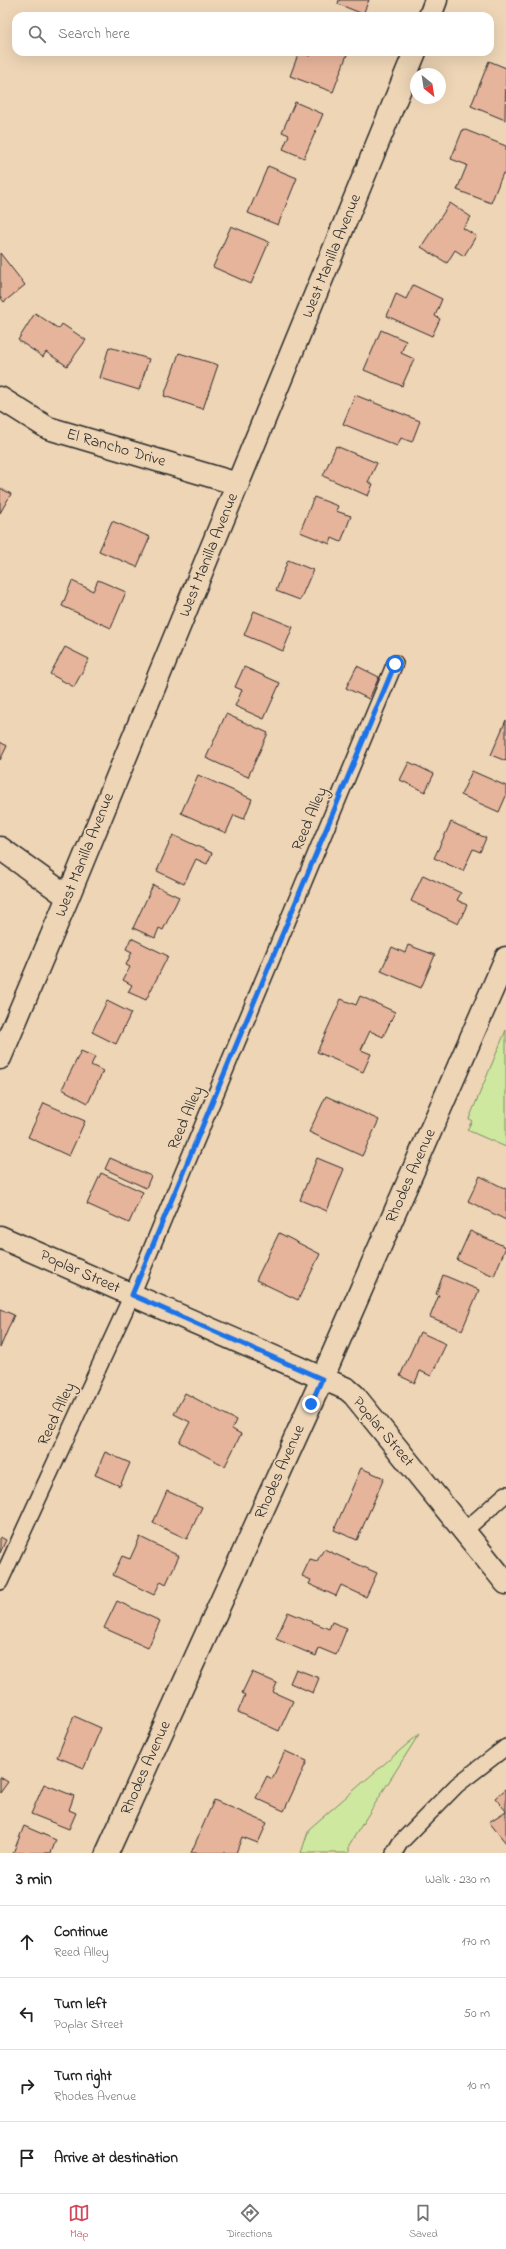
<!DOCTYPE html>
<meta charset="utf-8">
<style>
:root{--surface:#fff;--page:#f2f2f2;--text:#222;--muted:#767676;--line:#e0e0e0;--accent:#d1495b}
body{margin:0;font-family:"Indie Flower",sans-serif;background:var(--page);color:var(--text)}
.compass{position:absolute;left:410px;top:68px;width:36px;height:36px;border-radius:50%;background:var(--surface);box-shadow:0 4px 16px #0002;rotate:150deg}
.stop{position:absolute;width:12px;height:12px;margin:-9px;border:3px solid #1a73e8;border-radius:50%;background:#fff}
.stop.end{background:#1a73e8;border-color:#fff;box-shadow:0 1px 4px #0008}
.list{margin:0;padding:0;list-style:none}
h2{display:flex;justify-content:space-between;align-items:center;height:52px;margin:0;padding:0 16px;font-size:17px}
h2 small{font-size:13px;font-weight:400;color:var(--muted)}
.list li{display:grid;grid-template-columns:26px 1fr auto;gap:12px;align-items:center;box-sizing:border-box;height:72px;padding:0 16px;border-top:1px solid var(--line)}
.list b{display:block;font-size:15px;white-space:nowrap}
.list p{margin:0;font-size:13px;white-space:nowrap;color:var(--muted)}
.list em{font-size:13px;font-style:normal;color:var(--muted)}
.icon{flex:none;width:22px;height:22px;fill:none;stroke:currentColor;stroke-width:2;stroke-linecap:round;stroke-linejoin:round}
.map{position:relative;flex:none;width:506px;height:1853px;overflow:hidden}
.search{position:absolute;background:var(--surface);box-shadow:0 4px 16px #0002;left:12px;right:12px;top:12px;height:44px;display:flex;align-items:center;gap:10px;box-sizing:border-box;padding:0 14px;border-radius:12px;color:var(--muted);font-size:15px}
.sheet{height:340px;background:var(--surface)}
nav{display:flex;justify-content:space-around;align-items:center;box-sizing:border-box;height:56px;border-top:1px solid var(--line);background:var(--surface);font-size:11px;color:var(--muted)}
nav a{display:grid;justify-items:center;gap:2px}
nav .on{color:var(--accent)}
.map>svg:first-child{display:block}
.green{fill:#cee99f;stroke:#7c8a65}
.building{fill:#e6b49b;stroke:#2b2b2b}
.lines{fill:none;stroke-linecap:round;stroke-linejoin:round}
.lane-casing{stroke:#2b2b2b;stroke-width:18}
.street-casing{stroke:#2b2b2b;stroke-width:25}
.secondary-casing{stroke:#2b2b2b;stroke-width:25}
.lane{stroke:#eed5b6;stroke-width:15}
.street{stroke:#eed5b6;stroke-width:22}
.secondary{stroke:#eed5b6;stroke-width:22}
.route{stroke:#1a73e8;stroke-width:5}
.labels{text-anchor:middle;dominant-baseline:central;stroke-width:3.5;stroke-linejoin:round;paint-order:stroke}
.street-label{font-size:16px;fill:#2b2b2b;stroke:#eed5b6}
</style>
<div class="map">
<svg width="506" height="1853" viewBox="0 0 506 1853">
<rect width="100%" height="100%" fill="#eed5b6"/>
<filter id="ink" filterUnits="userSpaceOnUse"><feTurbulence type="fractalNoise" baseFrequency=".025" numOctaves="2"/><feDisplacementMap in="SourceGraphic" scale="8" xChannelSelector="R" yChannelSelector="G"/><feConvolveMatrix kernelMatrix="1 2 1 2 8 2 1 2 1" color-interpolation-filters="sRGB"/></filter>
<g filter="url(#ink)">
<path class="green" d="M 506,1030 L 506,1147 L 467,1130 L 472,1121 L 469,1119 Z
M 419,1734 L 349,1845 L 349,1853 L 301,1853 L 309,1829 Z"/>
<path class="building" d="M 339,0 L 369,0 L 363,14 L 338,4 Z
M 299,52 L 310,56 L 311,52 L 348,52 L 333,92 L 290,76 Z
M 489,61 L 506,68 L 505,120 L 471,106 Z
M 295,102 L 323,114 L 304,158 L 283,149 L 289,135 L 282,132 Z
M 463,129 L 506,146 L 506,175 L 503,173 L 491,203 L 457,190 L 467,165 L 451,159 Z
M 268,166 L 297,178 L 278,225 L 248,213 Z
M 450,203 L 471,217 L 463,228 L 476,236 L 464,256 L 455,250 L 447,263 L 421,247 Z
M 231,226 L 269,242 L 251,284 L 213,267 Z
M 0,253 L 25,285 L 4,302 L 0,297 Z
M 413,285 L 442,299 L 435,316 L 440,319 L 432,336 L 387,316 L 396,294 L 406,299 Z
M 35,313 L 59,329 L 62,324 L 86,340 L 67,366 L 46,352 L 43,357 L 18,340 Z
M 381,330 L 406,341 L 401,353 L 414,359 L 402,386 L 364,370 Z
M 109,347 L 149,359 L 139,390 L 100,378 Z
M 179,353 L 218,365 L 203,409 L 164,396 Z
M 355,395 L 420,421 L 412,442 L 401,438 L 397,446 L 343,424 Z
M 336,446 L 377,463 L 368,482 L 373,484 L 368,496 L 323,476 Z
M 0,488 L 11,494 L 0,513 Z
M 314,497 L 338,506 L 336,511 L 351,516 L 341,542 L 332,538 L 330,544 L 300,532 Z
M 112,521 L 150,537 L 137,567 L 99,551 Z
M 288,560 L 313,570 L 300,600 L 276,591 Z
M 98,580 L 126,592 L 111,628 L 62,606 L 72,581 L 93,591 Z
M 254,611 L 293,627 L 283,651 L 244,635 Z
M 65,647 L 89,659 L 74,687 L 50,674 Z
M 357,666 L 379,677 L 369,699 L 346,688 Z
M 244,667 L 280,683 L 264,719 L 235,706 L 242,690 L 235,687 Z
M 226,714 L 268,733 L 248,777 L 206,758 Z
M 506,720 L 506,761 L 491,755 Z
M 0,742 L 7,746 L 0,760 Z
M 409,762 L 434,774 L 425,792 L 400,780 Z
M 472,771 L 506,786 L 506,796 L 499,812 L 461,795 Z
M 198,775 L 252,799 L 244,819 L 234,815 L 226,833 L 181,813 Z
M 451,822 L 486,838 L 480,852 L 473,849 L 463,871 L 434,858 Z
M 173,835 L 212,853 L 207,864 L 196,859 L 184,884 L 157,871 Z
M 423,875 L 461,893 L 457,900 L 467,905 L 458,924 L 411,901 Z
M 153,885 L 179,897 L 163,930 L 159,928 L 155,938 L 133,928 Z
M 131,938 L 168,956 L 146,1000 L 128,992 L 132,985 L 123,980 L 130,967 L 126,965 L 132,952 L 126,949 Z
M 408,945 L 435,955 L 421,988 L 381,971 L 392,947 L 405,953 Z
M 360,996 L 395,1012 L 383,1037 L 370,1031 L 361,1050 L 371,1054 L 363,1072 L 317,1052 L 341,999 L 356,1005 Z
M 107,1001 L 131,1013 L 116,1044 L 92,1032 Z
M 81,1051 L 95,1057 L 91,1065 L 103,1071 L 88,1103 L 62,1089 Z
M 326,1096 L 379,1120 L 362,1156 L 309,1132 Z
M 44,1103 L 85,1121 L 69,1156 L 28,1137 Z
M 110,1158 L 151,1176 L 146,1188 L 105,1169 Z
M 317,1158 L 344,1169 L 327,1211 L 300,1200 Z
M 101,1173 L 143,1192 L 129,1223 L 87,1204 Z
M 480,1176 L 506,1189 L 506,1220 L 468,1201 Z
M 470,1231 L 506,1247 L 494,1276 L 457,1260 Z
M 279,1233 L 320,1254 L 298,1300 L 256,1280 Z
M 443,1275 L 479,1290 L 462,1330 L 430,1317 L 439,1295 L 436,1294 Z
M 0,1309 L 14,1315 L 0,1348 Z
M 420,1332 L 446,1344 L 431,1376 L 420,1371 L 415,1383 L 400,1376 Z
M 185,1393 L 236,1420 L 232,1429 L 241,1434 L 225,1466 L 179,1442 L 190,1422 L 174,1414 Z
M 105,1452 L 130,1463 L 120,1486 L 95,1475 Z
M 361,1468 L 384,1478 L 357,1540 L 334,1530 Z
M 167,1491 L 202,1507 L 187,1539 L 153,1523 Z
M 0,1537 L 6,1540 L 0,1553 Z
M 140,1537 L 179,1556 L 166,1584 L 161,1581 L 154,1595 L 113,1575 L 122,1556 L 130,1559 Z
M 324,1549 L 377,1573 L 366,1597 L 341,1585 L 336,1596 L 309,1584 L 311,1580 L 302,1576 L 310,1559 L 317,1561 Z
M 117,1601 L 160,1621 L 148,1648 L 104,1628 Z
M 288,1612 L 329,1629 L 332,1622 L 347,1628 L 336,1655 L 319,1648 L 316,1656 L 276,1639 Z
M 296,1669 L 319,1678 L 313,1693 L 290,1683 Z
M 252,1672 L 277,1683 L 273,1692 L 293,1701 L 279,1731 L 238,1712 L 245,1695 L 242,1693 Z
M 74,1716 L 101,1728 L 84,1768 L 57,1757 Z
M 285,1751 L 307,1761 L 284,1811 L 256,1798 L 267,1776 L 272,1779 Z
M 0,1777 L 8,1782 L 0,1793 Z
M 44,1784 L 74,1796 L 69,1810 L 76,1813 L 69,1829 L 31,1814 Z
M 506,1789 L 506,1843 L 489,1822 L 506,1811 L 495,1798 Z
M 214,1800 L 267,1823 L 258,1843 L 242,1837 L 236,1853 L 191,1853 Z
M 24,1826 L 56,1840 L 51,1853 L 13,1853 Z"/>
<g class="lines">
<g class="lane-casing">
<path id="lane" d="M 464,1531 L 506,1494
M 0,1582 L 132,1295 L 395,663
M 394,1853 L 400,1843 L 457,1785 L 506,1747"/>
</g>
<g class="street-casing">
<path id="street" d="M 430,16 L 436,0
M 0,398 L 48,428 L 238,484
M 0,848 L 68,897
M 0,1058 L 68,897 L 415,52
M 107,1853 L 322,1379 L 506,958"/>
</g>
<g class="secondary-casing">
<path id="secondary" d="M 0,1237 L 347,1389 L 354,1395 L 506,1583"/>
</g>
<use href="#lane" class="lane"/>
<use href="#street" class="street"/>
<use href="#secondary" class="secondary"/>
</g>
</g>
<g class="lines" filter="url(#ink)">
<path class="route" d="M 311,1404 L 322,1379 L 132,1295 L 395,664"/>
</g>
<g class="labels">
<g class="street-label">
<text transform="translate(332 256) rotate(-68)">West Manilla Avenue</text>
<text transform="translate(116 448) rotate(16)">El Rancho Drive</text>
<text transform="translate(209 555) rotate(-68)">West Manilla Avenue</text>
<text transform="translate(310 819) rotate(-67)">Reed Alley</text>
<text transform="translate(85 855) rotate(-68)">West Manilla Avenue</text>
<text transform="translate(186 1118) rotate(-67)">Reed Alley</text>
<text transform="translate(411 1176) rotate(-66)">Rhodes Avenue</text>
<text transform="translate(80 1272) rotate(24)">Poplar Street</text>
<text transform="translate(57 1414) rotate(-65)">Reed Alley</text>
<text transform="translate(383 1432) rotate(50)">Poplar Street</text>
<text transform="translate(280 1472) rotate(-66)">Rhodes Avenue</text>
<text transform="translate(146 1768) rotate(-66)">Rhodes Avenue</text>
</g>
</g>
</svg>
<svg class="compass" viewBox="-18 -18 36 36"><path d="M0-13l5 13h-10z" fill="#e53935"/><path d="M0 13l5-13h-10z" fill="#767676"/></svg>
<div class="stop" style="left:395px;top:664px"></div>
<div class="stop end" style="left:311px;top:1404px"></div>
<div class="search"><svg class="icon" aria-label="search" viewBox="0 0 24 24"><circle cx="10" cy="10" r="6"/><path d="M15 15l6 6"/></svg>Search here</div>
</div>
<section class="sheet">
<h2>3 min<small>Walk · 230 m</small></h2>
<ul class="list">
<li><svg class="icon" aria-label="ahead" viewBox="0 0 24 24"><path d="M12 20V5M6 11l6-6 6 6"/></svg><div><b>Continue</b><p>Reed Alley</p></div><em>170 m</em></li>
<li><svg class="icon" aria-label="left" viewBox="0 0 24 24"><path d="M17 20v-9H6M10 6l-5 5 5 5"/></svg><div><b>Turn left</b><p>Poplar Street</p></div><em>50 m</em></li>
<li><svg class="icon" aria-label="right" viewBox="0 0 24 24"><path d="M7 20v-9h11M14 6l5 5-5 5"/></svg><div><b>Turn right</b><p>Rhodes Avenue</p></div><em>10 m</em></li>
<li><svg class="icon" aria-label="arrive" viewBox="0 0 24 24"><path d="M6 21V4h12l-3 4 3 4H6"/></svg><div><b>Arrive at destination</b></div></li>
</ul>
</section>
<nav>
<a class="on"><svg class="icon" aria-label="map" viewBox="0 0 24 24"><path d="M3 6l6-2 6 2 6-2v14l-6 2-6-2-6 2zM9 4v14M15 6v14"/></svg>Map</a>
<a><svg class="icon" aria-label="directions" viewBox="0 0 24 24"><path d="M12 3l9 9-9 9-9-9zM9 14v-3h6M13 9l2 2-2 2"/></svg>Directions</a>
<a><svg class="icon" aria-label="saved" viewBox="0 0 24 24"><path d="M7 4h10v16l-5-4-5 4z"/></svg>Saved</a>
</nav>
